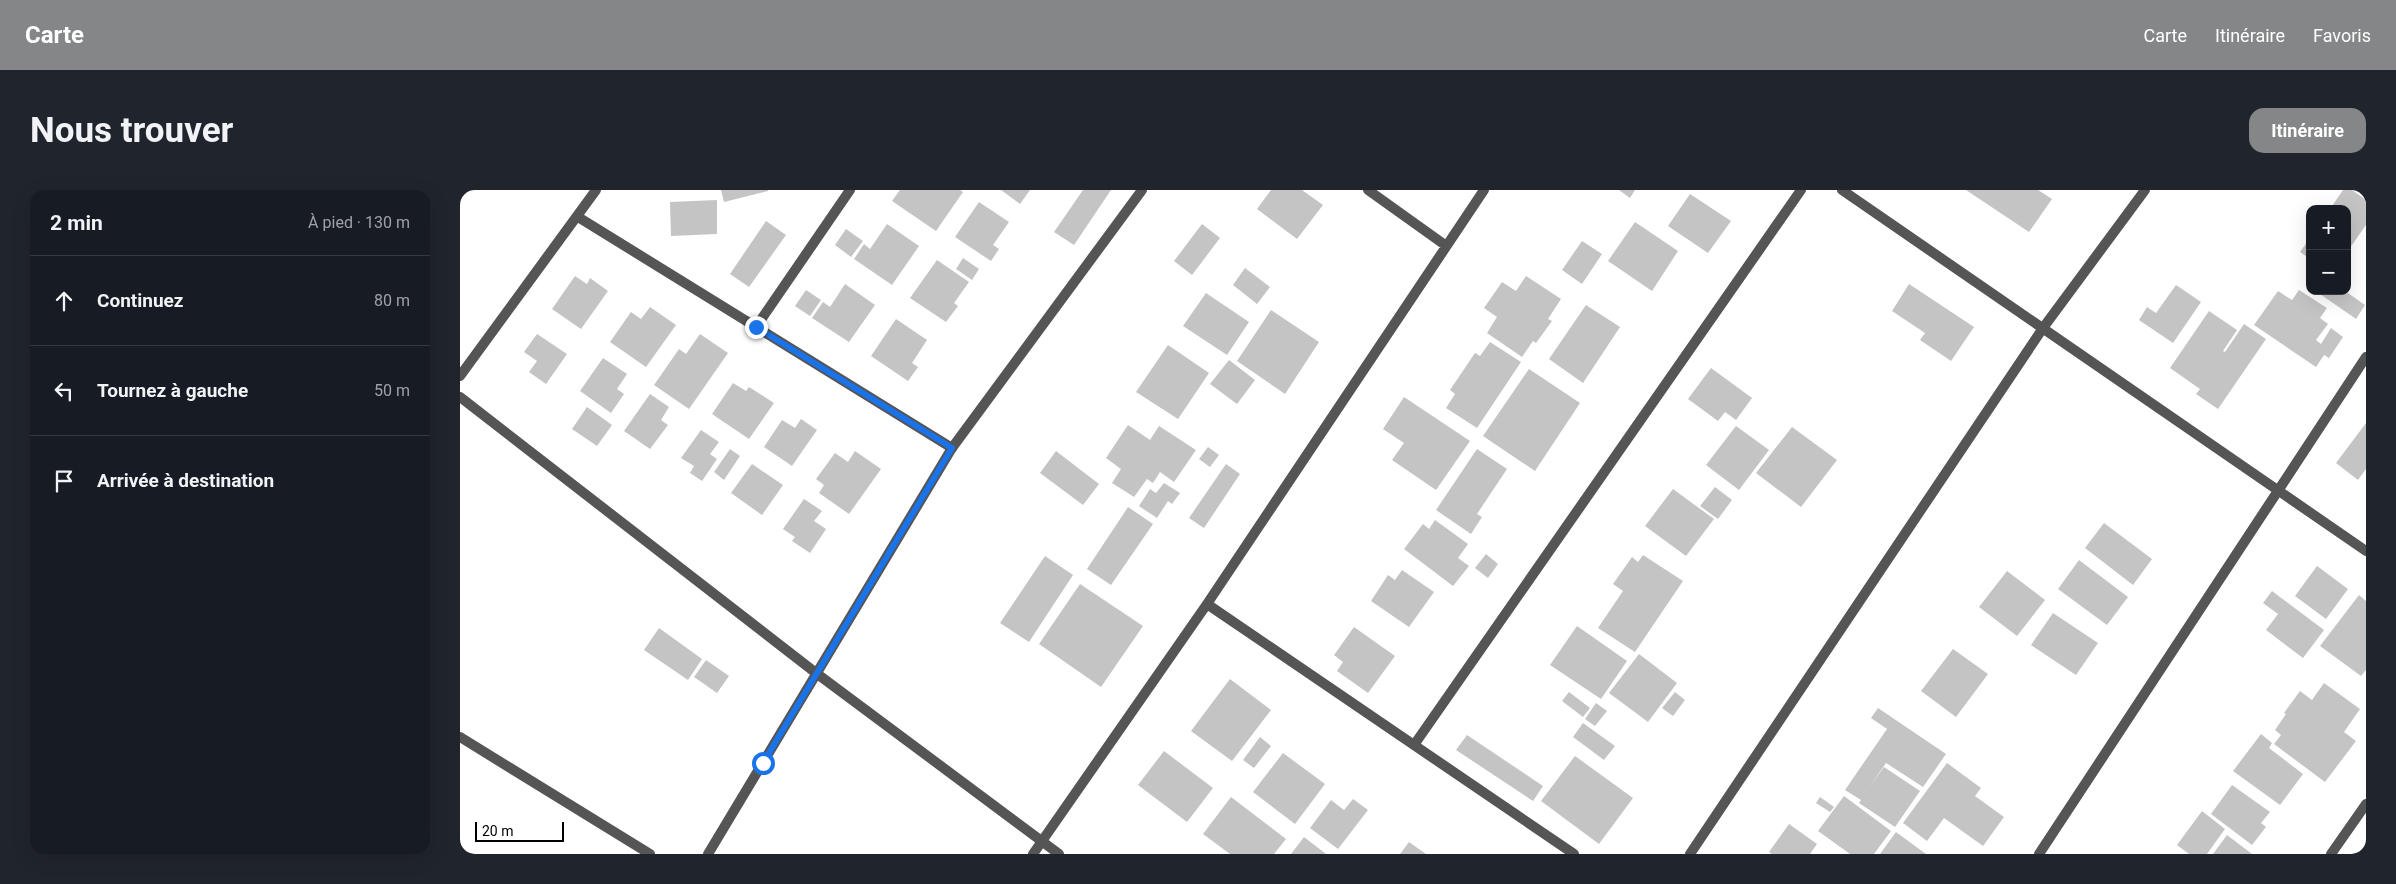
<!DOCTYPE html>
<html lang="fr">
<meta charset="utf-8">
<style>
:root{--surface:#171b24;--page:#20242c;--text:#f1f3f6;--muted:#9ea1a6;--line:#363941;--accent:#858687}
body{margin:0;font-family:Roboto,sans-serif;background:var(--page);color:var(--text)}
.controls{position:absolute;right:15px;top:15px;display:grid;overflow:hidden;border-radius:10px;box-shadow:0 5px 20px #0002}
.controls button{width:45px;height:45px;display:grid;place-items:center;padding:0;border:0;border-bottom:1px solid var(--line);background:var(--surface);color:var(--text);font:25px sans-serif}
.scale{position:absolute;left:15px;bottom:12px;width:89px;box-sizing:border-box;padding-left:5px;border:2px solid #000;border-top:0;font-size:14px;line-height:18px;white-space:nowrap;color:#000;-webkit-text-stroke:4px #fff;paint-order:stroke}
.stop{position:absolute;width:15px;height:15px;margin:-11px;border:4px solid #1a73e8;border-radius:50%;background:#fff}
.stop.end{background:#1a73e8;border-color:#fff;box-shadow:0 1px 5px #0008}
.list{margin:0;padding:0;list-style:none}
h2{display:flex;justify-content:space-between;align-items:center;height:65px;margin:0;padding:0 20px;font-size:21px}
h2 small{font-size:16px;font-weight:400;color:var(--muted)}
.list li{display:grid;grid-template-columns:32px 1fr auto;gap:15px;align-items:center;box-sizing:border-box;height:90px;padding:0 20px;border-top:1px solid var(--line)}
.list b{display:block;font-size:19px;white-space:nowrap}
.list em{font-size:16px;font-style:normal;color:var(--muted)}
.icon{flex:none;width:28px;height:28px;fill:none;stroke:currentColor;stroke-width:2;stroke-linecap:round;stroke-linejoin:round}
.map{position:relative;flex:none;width:1906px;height:664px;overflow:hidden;border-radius:15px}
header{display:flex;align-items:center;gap:30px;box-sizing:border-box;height:70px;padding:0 25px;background:var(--accent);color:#fff}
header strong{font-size:24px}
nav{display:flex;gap:28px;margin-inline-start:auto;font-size:18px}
.intro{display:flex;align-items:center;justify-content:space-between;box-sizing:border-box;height:120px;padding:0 30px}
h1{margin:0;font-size:35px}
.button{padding:12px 22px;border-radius:15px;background:var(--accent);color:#fff;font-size:18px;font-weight:700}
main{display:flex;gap:30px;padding:0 30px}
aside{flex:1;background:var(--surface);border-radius:15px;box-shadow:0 5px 20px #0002}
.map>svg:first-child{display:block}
.building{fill:#c4c4c4}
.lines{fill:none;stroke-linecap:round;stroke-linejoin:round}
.minor{stroke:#555;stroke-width:10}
.tertiary{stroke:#555;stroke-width:10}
.route{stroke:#1a73e8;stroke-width:6}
</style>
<header>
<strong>Carte</strong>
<nav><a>Carte</a><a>Itinéraire</a><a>Favoris</a></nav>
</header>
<div class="intro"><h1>Nous trouver</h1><a class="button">Itinéraire</a></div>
<main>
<aside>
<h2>2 min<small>À pied · 130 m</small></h2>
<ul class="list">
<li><svg class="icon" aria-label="ahead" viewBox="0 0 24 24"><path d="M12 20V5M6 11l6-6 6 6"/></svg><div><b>Continuez</b></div><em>80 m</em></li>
<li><svg class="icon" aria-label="left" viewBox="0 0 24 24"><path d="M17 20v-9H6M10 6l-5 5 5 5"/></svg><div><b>Tournez à gauche</b></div><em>50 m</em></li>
<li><svg class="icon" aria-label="arrive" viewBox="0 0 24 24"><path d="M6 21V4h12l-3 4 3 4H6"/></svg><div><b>Arrivée à destination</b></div></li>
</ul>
</aside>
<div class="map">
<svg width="1906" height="664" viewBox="0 0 1906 664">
<rect width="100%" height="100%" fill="#fff"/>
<path class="building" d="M 261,0 L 308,0 L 308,1 L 264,12 Z
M 440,0 L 500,0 L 503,2 L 476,41 L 432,11 Z
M 541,0 L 570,0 L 560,14 Z
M 623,0 L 651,0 L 614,55 L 594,42 Z
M 811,0 L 842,0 L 863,15 L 837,49 L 797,19 Z
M 1159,0 L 1175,0 L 1170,8 Z
M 1506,0 L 1578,0 L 1592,9 L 1569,42 Z
M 1883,0 L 1892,0 L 1906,10 L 1906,35 L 1887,62 L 1887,19 L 1870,19 Z
M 1230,4 L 1271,31 L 1248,63 L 1208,36 Z
M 257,10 L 257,44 L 211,46 L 210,12 Z
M 519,12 L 549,32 L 533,55 L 539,59 L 531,71 L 495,47 Z
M 306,31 L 326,45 L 289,97 L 270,84 Z
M 1175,32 L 1218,61 L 1192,101 L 1148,71 Z
M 427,34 L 459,56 L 432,95 L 394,69 L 404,54 L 410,59 Z
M 742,34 L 760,48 L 732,85 L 714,71 Z
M 386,39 L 403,51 L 391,67 L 375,55 Z
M 1850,48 L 1850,69 L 1840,62 Z
M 1122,51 L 1142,64 L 1122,94 L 1102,80 Z
M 503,68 L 519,79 L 512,90 L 496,79 Z
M 477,70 L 509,92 L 494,113 L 498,116 L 486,132 L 450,108 Z
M 785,78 L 810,97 L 797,114 L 773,95 Z
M 115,86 L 127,94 L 130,88 L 148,101 L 121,139 L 92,119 Z
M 1066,86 L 1101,109 L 1088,129 L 1092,131 L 1076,153 L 1073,151 L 1062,167 L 1027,143 L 1037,127 L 1024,118 L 1042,92 L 1056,101 Z
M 385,94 L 415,115 L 389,152 L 352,128 L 363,112 L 370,117 Z
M 1449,94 L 1514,137 L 1491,171 L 1460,150 L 1465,143 L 1432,121 Z
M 1716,95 L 1741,112 L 1713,153 L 1679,130 L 1687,117 L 1696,123 Z
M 346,100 L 361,110 L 350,126 L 335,116 Z
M 1839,100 L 1867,118 L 1860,128 L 1868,134 L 1856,150 L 1861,154 L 1871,138 L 1883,147 L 1869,168 L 1864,165 L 1856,177 L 1794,135 L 1818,101 L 1832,110 Z
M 1861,101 L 1885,101 L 1905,115 L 1896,129 L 1860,104 Z
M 746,103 L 789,132 L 767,165 L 723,136 Z
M 1126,115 L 1160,137 L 1123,193 L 1089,169 Z
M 190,117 L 216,135 L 186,177 L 150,152 L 171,122 L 181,129 Z
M 811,120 L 859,152 L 825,204 L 777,171 Z
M 1749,121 L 1777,140 L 1763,161 L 1765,162 L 1784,134 L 1806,149 L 1758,219 L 1736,204 L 1740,199 L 1710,178 Z
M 436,129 L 467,150 L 452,173 L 458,177 L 448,191 L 411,166 Z
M 77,144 L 107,164 L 86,194 L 69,182 L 77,171 L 64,162 Z
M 240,144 L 268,163 L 229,219 L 194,195 L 219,159 L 226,164 Z
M 1030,152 L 1061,172 L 1017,238 L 986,218 L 995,204 L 990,200 L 1015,163 L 1020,166 Z
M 708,155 L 749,183 L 718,229 L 676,202 Z
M 143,168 L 167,184 L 157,199 L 164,204 L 151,223 L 120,201 Z
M 769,170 L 795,190 L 777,214 L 750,194 Z
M 1251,178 L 1292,208 L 1276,230 L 1265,222 L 1258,231 L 1228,209 Z
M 1069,179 L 1120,213 L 1075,281 L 1023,246 Z
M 273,193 L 286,201 L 289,197 L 314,213 L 289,249 L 252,224 Z
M 190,204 L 209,217 L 201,230 L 208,235 L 190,259 L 164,241 Z
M 944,207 L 1010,251 L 976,300 L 932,270 L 944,253 L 923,239 Z
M 127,217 L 152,235 L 137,256 L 112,239 Z
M 341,229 L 357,240 L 332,276 L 304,257 L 322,230 L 335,238 Z
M 1906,233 L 1906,279 L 1898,290 L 1876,273 Z
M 668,235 L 690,250 L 699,236 L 736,260 L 714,292 L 700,282 L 693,293 L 687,289 L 674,307 L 652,293 L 661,279 L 646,268 Z
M 1276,236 L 1309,260 L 1279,300 L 1246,275 Z
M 1332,237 L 1377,270 L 1341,317 L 1296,283 Z
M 241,240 L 259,252 L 250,264 L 257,269 L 242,291 L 230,283 L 234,276 L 221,268 Z
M 748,257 L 759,265 L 750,277 L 739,269 Z
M 270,259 L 280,266 L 264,290 L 254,282 Z
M 1017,259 L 1047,279 L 1017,324 L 1022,327 L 1011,344 L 976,320 Z
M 395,261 L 421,279 L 389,324 L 359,303 L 364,295 L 356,289 L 375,263 L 388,272 Z
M 596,261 L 639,294 L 623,315 L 580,283 Z
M 292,274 L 323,295 L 302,325 L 271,303 Z
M 766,274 L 780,284 L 744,338 L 729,328 Z
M 704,293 L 720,303 L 712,314 L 708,311 L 697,328 L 679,316 L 690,299 L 696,303 Z
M 1255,297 L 1272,310 L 1258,329 L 1240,316 Z
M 1213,299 L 1254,329 L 1226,366 L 1185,336 Z
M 344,309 L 362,321 L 354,331 L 366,339 L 350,363 L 332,351 L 335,347 L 323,339 Z
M 668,317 L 693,334 L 651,395 L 627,379 Z
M 975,330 L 1008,354 L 998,368 L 1009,376 L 993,396 L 944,359 L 963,334 L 969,339 Z
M 1644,333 L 1692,369 L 1673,395 L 1625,358 Z
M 1026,364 L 1038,374 L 1028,388 L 1015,378 Z
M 1183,365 L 1223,391 L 1175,462 L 1138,438 L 1163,401 L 1153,394 L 1172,367 L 1178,372 Z
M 585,366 L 613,385 L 569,452 L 540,433 Z
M 1619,370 L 1668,407 L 1647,435 L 1598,399 Z
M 1857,376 L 1888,399 L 1866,429 L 1835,406 Z
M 942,380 L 974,402 L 949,437 L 911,411 L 928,385 L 935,390 Z
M 1547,381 L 1585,410 L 1557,446 L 1519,417 Z
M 620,394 L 683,436 L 641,497 L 579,454 Z
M 1812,401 L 1864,440 L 1843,468 L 1806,440 L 1818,424 L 1803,413 Z
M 1899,405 L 1906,411 L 1906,480 L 1901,486 L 1860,456 Z
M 1593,423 L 1638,453 L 1616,485 L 1571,455 Z
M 1117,436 L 1167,471 L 1141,509 L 1090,475 Z
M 894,437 L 935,466 L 908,503 L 877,481 L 883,472 L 874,465 Z
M 199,438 L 242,469 L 228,490 L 184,460 Z
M 1493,459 L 1528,484 L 1496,527 L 1461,501 Z
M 1179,464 L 1217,493 L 1188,532 L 1149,503 Z
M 246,470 L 269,486 L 257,503 L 234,487 Z
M 770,489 L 811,520 L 772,571 L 731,541 Z
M 1864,493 L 1900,519 L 1884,542 L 1896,551 L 1865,592 L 1814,554 L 1821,545 L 1815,540 L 1826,524 L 1824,523 L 1840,501 L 1852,510 Z
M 1109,502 L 1130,518 L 1123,527 L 1102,511 Z
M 1215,502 L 1225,510 L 1213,526 L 1202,518 Z
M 1136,513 L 1147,521 L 1135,536 L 1125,529 Z
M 1418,518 L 1486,564 L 1463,597 L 1426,573 L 1408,599 L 1424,577 L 1460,601 L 1435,637 L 1399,613 L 1401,610 L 1385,600 L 1427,539 L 1411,528 Z
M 1123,533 L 1155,556 L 1144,570 L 1113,547 Z
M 1801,544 L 1812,553 L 1809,558 L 1843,584 L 1820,615 L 1773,581 Z
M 1007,545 L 1083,596 L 1073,611 L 996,560 Z
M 800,547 L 811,556 L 794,578 L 783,570 Z
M 704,561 L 753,598 L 727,632 L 678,595 Z
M 823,563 L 865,594 L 835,634 L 793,602 Z
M 1115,566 L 1173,608 L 1139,654 L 1081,611 Z
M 1487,573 L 1521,598 L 1515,606 L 1544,627 L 1523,656 L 1484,628 L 1467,651 L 1443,633 Z
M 1772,595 L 1810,622 L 1801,633 L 1806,637 L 1792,655 L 1751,624 Z
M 1384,606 L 1431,641 L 1414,664 L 1390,664 L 1358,641 Z
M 771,607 L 826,649 L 814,664 L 770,664 L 743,644 Z
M 1360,607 L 1374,617 L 1370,622 L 1356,613 Z
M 893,609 L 908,620 L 878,659 L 850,638 L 871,610 L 884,620 Z
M 1742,621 L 1765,639 L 1747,664 L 1729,664 L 1717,655 Z
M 1329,634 L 1357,654 L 1350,664 L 1312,664 L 1309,662 Z
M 1436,642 L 1466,664 L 1420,664 Z
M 1767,645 L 1792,664 L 1753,664 Z
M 844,647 L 866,664 L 831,664 Z
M 949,652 L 966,664 L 940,664 Z"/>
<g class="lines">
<path class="minor" d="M 908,0 L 985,55
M 1382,0 L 1906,361
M 118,27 L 492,258
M 296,137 L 390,0
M 0,186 L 136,0
M 0,207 L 356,483 L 599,664
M 747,414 L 1114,664
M 0,547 L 190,664
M 954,555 L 1341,0
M 573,664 L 747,414 L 1024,0
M 1230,664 L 1583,138 L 1685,0
M 1579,664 L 1906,167
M 1871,664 L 1906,614"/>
<path class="tertiary" d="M 248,664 L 492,258 L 682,0"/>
</g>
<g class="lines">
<path class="route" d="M 296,137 L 492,258 L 303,573"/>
</g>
</svg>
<div class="controls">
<button>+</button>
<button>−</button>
</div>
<div class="scale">20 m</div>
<div class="stop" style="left:303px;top:573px"></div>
<div class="stop end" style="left:296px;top:137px"></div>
</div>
</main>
